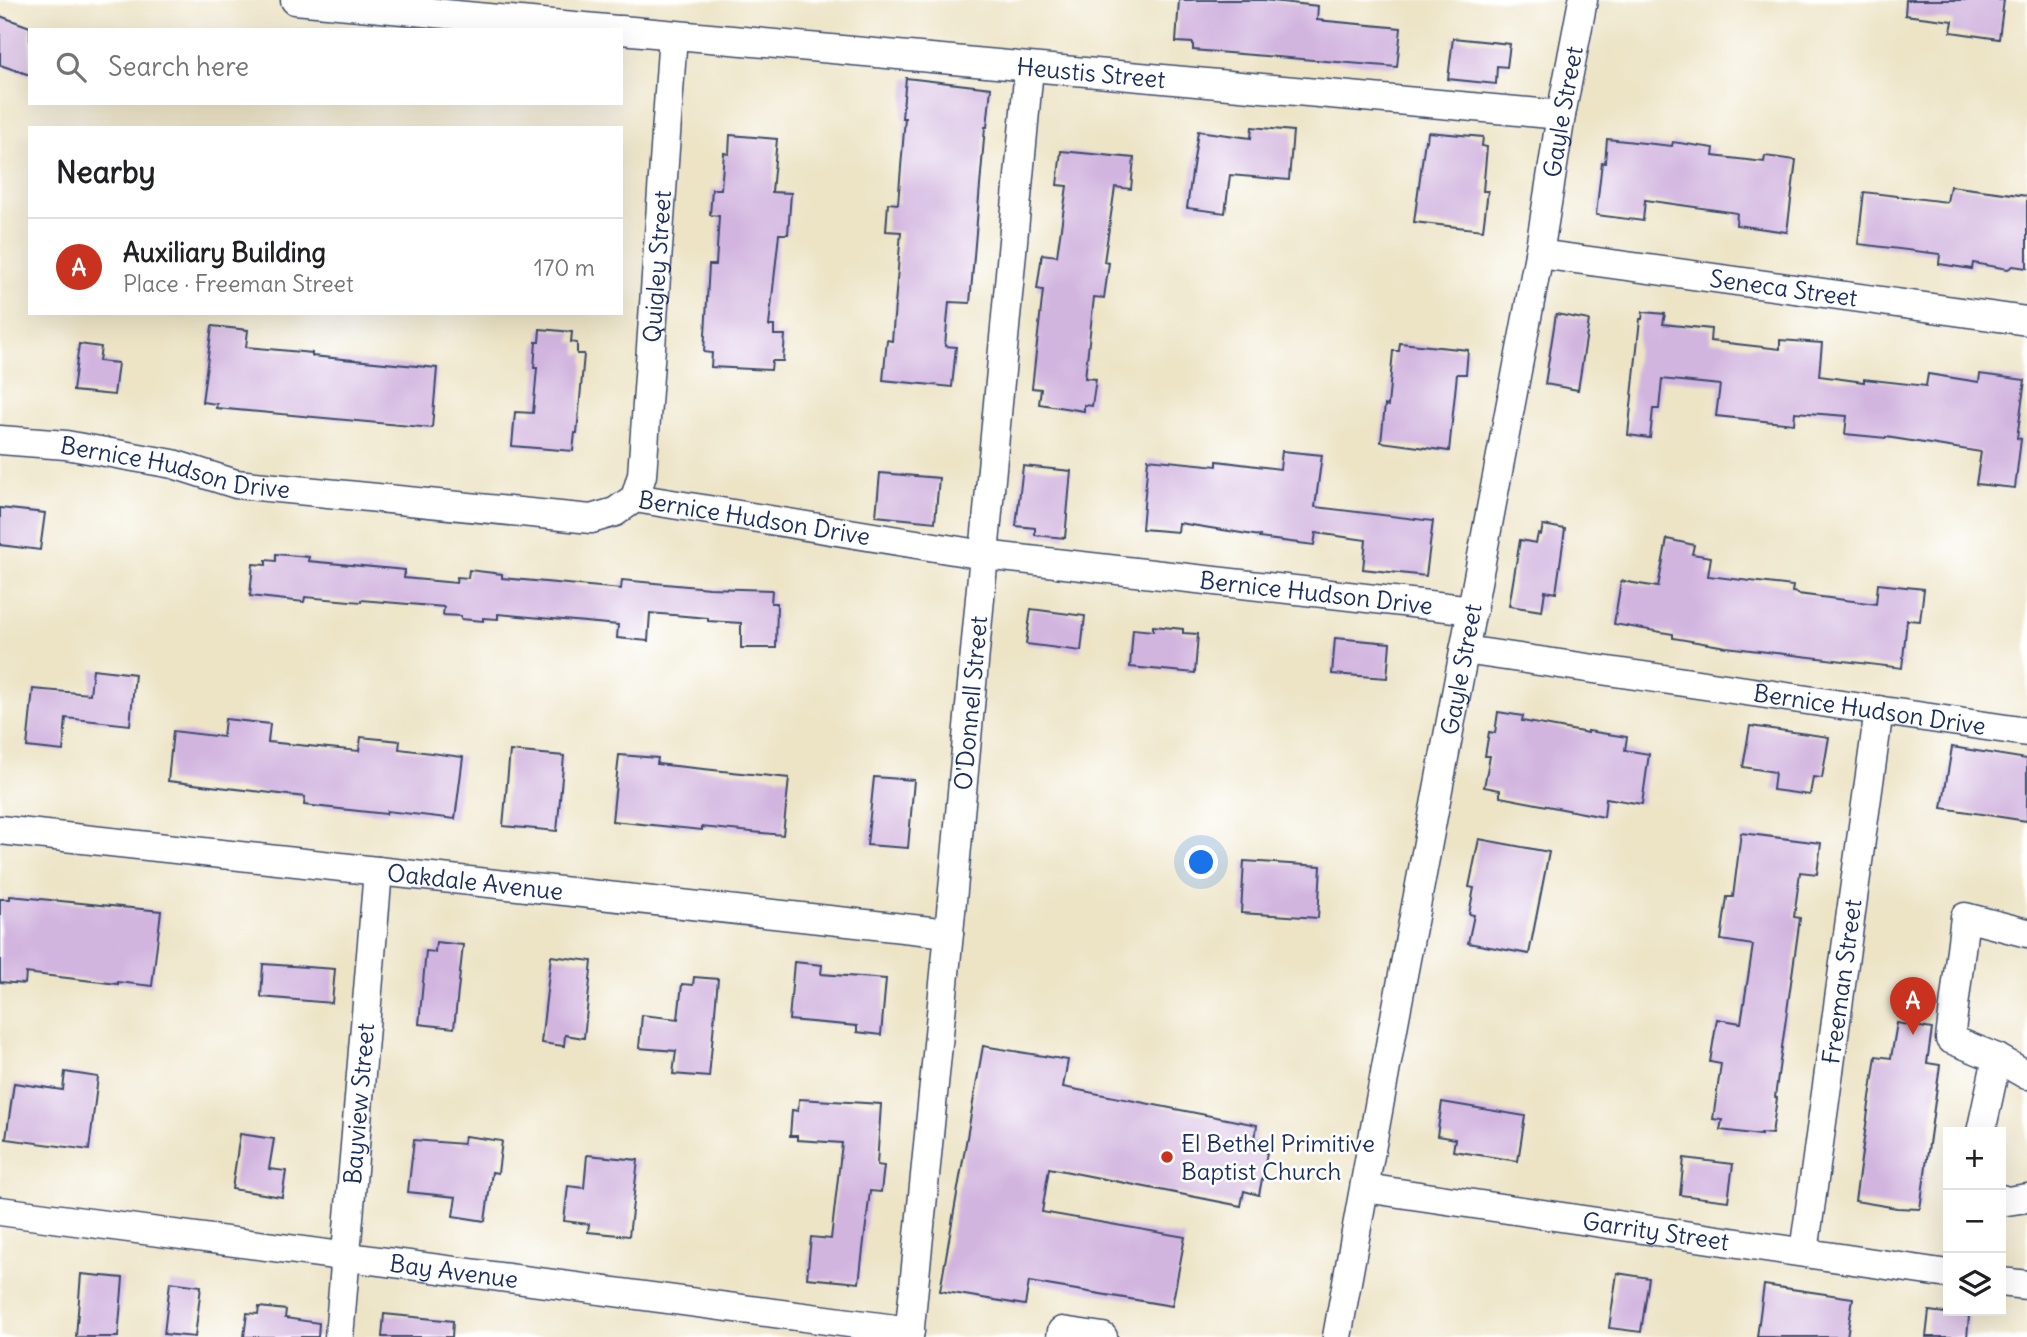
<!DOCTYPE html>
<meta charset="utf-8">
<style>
:root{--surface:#fff;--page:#f6f6f6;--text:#202124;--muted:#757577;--line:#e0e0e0;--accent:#c8321e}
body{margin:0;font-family:Delius,sans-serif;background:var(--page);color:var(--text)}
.controls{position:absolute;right:21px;bottom:21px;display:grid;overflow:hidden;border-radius:0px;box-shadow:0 7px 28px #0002}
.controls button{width:63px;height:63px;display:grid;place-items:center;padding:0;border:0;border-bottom:2px solid var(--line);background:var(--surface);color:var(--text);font:35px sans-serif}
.you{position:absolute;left:1202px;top:863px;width:24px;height:24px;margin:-18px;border:5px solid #fff;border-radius:50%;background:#1a73e8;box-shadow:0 0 0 10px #1a73e833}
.badge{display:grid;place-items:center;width:46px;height:46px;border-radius:50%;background:var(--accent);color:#fff;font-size:23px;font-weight:700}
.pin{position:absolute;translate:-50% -58px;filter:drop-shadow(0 2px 4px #0008)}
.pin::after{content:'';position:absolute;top:37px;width:24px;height:21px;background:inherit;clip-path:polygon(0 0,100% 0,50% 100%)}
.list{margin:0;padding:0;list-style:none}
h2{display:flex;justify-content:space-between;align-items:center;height:91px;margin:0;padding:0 28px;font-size:30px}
h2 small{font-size:23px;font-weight:400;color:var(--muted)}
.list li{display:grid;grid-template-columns:46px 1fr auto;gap:21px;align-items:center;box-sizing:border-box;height:98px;padding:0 28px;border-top:2px solid var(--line)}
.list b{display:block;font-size:26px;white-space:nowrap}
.list p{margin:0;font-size:23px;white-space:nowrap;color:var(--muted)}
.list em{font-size:23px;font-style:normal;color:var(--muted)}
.icon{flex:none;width:38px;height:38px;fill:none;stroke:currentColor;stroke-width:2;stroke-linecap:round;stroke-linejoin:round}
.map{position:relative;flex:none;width:2027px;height:1337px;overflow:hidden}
.search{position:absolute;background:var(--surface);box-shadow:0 7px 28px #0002;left:28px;top:28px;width:595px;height:77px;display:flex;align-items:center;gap:18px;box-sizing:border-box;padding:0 24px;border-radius:0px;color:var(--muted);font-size:26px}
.panel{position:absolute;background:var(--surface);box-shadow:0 7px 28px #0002;left:28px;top:126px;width:595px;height:189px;border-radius:0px}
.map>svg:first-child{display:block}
.building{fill:#d2b5df}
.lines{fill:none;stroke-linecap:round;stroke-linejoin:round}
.minor-casing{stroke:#3a4a6e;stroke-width:31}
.minor{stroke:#fff;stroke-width:28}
.poi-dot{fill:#c8321e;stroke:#fff;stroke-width:2.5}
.labels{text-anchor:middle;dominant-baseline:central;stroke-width:5;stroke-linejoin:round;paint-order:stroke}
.street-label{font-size:24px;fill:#1b2f5e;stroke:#fff}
.poi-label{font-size:24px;fill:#1b2f5e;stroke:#fff;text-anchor:start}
</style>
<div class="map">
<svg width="2027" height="1337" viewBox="0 0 2027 1337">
<rect width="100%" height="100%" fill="#fff"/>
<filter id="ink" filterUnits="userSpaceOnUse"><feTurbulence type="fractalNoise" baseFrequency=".0143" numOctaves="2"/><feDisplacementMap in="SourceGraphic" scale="14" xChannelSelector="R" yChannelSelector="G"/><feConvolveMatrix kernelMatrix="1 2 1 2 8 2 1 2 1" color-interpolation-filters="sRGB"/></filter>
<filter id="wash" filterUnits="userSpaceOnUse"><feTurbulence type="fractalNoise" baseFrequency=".00686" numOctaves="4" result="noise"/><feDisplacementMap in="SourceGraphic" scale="28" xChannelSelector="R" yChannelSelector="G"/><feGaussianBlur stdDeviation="1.57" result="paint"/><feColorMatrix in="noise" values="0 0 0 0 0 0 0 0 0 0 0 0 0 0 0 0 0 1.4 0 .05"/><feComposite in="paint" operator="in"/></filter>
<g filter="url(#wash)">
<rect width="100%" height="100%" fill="#ede4c6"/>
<g id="blocks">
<path class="building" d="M 1179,0 L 1263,0 L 1318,6 L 1317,20 L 1401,28 L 1397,67 L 1193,50 L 1193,43 L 1176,42 Z
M 1906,0 L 2004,0 L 1999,39 L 1951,32 L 1953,21 L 1905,15 Z
M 0,16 L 30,27 L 30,75 L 0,65 Z
M 1453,38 L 1510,44 L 1507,67 L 1497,66 L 1496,84 L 1448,79 Z
M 906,78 L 991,88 L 987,127 L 985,127 L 970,303 L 949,302 L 945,346 L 956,347 L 952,387 L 883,380 L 887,340 L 892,341 L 901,232 L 886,231 L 888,203 L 898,204 L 905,118 L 902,118 Z
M 1252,127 L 1293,131 L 1289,180 L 1230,175 L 1225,213 L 1187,208 L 1198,131 L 1251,138 Z
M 1428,132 L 1483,137 L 1482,146 L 1487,147 L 1483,191 L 1488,191 L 1483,230 L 1414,222 L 1425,140 L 1427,141 Z
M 730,135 L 777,139 L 772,192 L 791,193 L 788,234 L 779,234 L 769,326 L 774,326 L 774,335 L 785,335 L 783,361 L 772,361 L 771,370 L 711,367 L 712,353 L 704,352 L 709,265 L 716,265 L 719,216 L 710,215 L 712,189 L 721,189 L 724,153 L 729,154 Z
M 1607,139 L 1672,146 L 1673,142 L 1714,148 L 1713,156 L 1764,162 L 1765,156 L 1796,160 L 1787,232 L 1736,225 L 1737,213 L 1645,200 L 1643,221 L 1596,215 L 1602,162 L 1605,163 Z
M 1061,151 L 1134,158 L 1131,189 L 1115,187 L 1104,262 L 1109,263 L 1104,298 L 1094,297 L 1085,378 L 1096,379 L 1092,406 L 1084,405 L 1084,411 L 1039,404 L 1041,389 L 1032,388 L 1043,290 L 1037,289 L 1042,254 L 1057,256 L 1067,186 L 1057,185 Z
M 1950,186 L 2027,196 L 2027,268 L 2013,266 L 2008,269 L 1973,263 L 1972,269 L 1939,264 L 1940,254 L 1858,244 L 1864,192 L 1947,202 Z
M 1643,312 L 1665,314 L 1663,324 L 1711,329 L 1710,341 L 1780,349 L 1780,340 L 1822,343 L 1819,376 L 1864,382 L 1864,379 L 1926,386 L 1928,374 L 1979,382 L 1980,374 L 2025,380 L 2017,438 L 2021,439 L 2015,488 L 1976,484 L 1981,452 L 1886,437 L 1886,438 L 1845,434 L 1847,416 L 1795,412 L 1794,424 L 1716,416 L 1720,385 L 1662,379 L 1659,409 L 1653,409 L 1650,438 L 1628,435 L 1640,319 L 1642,319 Z
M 1556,314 L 1589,320 L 1578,390 L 1545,384 Z
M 212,326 L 248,330 L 246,347 L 312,353 L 312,356 L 437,368 L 432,428 L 216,408 L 217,404 L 202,402 Z
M 540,329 L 572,332 L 571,342 L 577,343 L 577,354 L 584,354 L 577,433 L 575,433 L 573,451 L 512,446 L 515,412 L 533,413 L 537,368 L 534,368 L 536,342 L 539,342 Z
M 1400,343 L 1468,350 L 1466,374 L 1457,374 L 1449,451 L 1381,442 L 1385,405 L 1388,406 L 1393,351 L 1399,351 Z
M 79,344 L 101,347 L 99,361 L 118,363 L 114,395 L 73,391 Z
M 1282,451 L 1322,455 L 1315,507 L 1433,521 L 1426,576 L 1363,569 L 1366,540 L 1316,533 L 1314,545 L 1259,538 L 1260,536 L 1179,523 L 1178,532 L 1142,529 L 1148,459 L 1217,466 L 1217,461 L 1280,469 Z
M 1023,466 L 1071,471 L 1065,538 L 1035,535 L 1035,528 L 1016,526 Z
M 880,473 L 939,478 L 935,522 L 876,516 Z
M 0,508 L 45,513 L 40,550 L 0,545 Z
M 1543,525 L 1565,529 L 1556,593 L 1545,591 L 1542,611 L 1509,606 L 1520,540 L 1536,543 L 1538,534 L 1541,535 Z
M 1667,539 L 1694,545 L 1692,554 L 1711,557 L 1708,576 L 1793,586 L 1792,592 L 1798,593 L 1798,594 L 1876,604 L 1878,584 L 1924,589 L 1920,621 L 1907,620 L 1902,668 L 1726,647 L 1673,638 L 1673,634 L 1614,624 L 1621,581 L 1658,587 Z
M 276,554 L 309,557 L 308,561 L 405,570 L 404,578 L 456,583 L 457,577 L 468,578 L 469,570 L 502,574 L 502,578 L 621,589 L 622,580 L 709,588 L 772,590 L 771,603 L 777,603 L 776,648 L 741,648 L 741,623 L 708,621 L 708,618 L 650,613 L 648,641 L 617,638 L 618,625 L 498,614 L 498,619 L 483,618 L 483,621 L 461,619 L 461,616 L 443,615 L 444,607 L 361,600 L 361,602 L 305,597 L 304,602 L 250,596 L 253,564 L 266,565 L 266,560 L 276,561 Z
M 1031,609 L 1085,616 L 1081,651 L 1026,644 Z
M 1153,626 L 1183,629 L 1183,633 L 1198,634 L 1195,673 L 1130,667 L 1133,629 L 1153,631 Z
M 1335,638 L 1390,643 L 1387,678 L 1332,674 Z
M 93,669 L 135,674 L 130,725 L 66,718 L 63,751 L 27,747 L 33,689 L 90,694 Z
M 1498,712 L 1523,716 L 1522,721 L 1588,733 L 1588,731 L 1627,737 L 1625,750 L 1649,754 L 1642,804 L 1606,798 L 1604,817 L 1500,797 L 1500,790 L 1484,787 L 1490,756 L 1485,756 L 1489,732 L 1495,733 Z
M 225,719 L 270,724 L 268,742 L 359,751 L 361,737 L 400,741 L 399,749 L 463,757 L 455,819 L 387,811 L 386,814 L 304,805 L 305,797 L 168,781 L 173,731 L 223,737 Z
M 1750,726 L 1829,737 L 1822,778 L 1813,777 L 1810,795 L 1773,790 L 1775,772 L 1743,767 Z
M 1952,747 L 2027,759 L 2027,821 L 1942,808 Z
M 510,751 L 564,756 L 557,831 L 503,826 Z
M 619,755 L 658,758 L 657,764 L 789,778 L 783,835 L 702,827 L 702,830 L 612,821 Z
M 874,777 L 914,780 L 908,848 L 867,845 Z
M 1741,833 L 1821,843 L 1817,874 L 1800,872 L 1794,917 L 1800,918 L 1775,1097 L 1777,1098 L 1772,1134 L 1761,1133 L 1761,1135 L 1720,1130 L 1722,1120 L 1713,1119 L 1721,1064 L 1710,1062 L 1717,1019 L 1741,1023 L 1753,945 L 1721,940 L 1727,897 L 1733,897 Z
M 1479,839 L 1549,852 L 1529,954 L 1468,943 L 1474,915 L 1469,914 L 1474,888 L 1469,887 Z
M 1244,861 L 1321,866 L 1318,918 L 1241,913 Z
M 10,896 L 161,911 L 152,986 L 118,982 L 118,984 L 26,973 L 25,984 L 0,982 L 0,899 L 10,899 Z
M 436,942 L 463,945 L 454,1028 L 419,1024 L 426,951 L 435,952 Z
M 551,956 L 592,961 L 584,1038 L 565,1035 L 564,1046 L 541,1043 Z
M 794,962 L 822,965 L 821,974 L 886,979 L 881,1035 L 857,1032 L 857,1026 L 789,1020 Z
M 263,964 L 335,969 L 332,1003 L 261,997 Z
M 694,977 L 718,979 L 709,1077 L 673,1074 L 676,1051 L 639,1048 L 642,1015 L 678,1019 L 682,984 L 693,985 Z
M 1897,1023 L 1932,1029 L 1927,1063 L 1940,1065 L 1920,1209 L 1897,1208 L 1855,1201 L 1876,1056 L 1891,1058 Z
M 983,1046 L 1068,1060 L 1063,1087 L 1257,1125 L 1255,1140 L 1269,1142 L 1259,1195 L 1244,1191 L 1241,1206 L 1049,1168 L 1042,1212 L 1185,1237 L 1172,1306 L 1029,1282 L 1025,1305 L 940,1291 Z
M 65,1072 L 98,1077 L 89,1150 L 6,1139 L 14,1083 L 63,1090 Z
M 799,1099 L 881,1104 L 877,1165 L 884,1166 L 881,1192 L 870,1191 L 859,1283 L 807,1278 L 811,1237 L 831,1239 L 842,1143 L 797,1140 L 797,1136 L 790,1136 L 792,1110 L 798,1111 Z
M 1442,1102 L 1525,1116 L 1518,1161 L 1453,1151 L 1455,1139 L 1437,1136 Z
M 240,1134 L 274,1139 L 269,1169 L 286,1171 L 282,1197 L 232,1189 Z
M 465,1136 L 502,1141 L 498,1173 L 492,1172 L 485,1221 L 453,1216 L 456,1197 L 408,1192 L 414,1140 L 463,1144 Z
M 587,1155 L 638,1160 L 629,1236 L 588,1232 L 589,1224 L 564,1221 L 568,1186 L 584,1188 Z
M 1684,1158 L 1733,1164 L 1728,1201 L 1680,1195 Z
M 1617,1273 L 1649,1278 L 1641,1332 L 1609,1328 Z
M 81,1274 L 123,1278 L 118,1337 L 76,1337 Z
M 170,1282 L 201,1286 L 195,1337 L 164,1334 Z
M 1764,1285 L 1853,1298 L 1847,1337 L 1757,1337 Z
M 259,1307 L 286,1310 L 285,1318 L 319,1323 L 318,1337 L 244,1337 L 247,1313 L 258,1314 Z
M 1929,1311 L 1969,1316 L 1967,1337 L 1926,1337 Z
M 384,1314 L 453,1321 L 452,1337 L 382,1337 Z"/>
</g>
</g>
<g filter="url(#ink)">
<use href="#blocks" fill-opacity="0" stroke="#3a4a6e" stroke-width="2"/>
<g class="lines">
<g class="minor-casing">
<g id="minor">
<path d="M 295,0 L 617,30"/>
<path id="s1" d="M 621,30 L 1561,115"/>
<path id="s2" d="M 1539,254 L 2027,321"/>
<path id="s3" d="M 0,440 L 66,445 L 173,464 L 236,484 L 591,519 L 615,512 L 635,498 L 984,555 L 1473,610"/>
<path id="s4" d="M 635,498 L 642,475 L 673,35"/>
<path id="s5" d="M 1464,650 L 2027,732"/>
<path id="s6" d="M 0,830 L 949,933"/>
<path d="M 2027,933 L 1965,917 L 1950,1039 L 1997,1058 L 2027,1075"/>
<path d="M 1981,1132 L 1997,1058"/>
<path id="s7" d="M 1365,1188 L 1948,1274"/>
<path d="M 2001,1199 L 2007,1201 L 2027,1198"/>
<path id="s8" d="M 0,1211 L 910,1331"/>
<path id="s9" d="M 1804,1252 L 1879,710"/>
<path d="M 2001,1282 L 2027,1285"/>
<path id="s10" d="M 339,1337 L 378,871"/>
<path id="s11" d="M 909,1337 L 949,933 L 1029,68"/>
<path d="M 1061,1337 L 1062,1331 L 1103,1337"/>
<path id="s12" d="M 1337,1337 L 1396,1012 L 1539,254 L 1561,115 L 1583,0"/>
</g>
</g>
<use href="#minor" class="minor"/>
</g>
</g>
<circle class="poi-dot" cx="1167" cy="1157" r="7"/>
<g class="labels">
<g class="street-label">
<text stroke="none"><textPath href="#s1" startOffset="472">Heustis Street</textPath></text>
<text stroke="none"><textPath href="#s12" startOffset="1246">Gayle Street</textPath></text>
<text stroke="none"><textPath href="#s4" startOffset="233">Quigley Street</textPath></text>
<text stroke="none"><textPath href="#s2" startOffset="247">Seneca Street</textPath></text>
<text stroke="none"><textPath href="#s3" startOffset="178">Bernice Hudson Drive</textPath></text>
<text stroke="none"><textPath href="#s3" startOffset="768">Bernice Hudson Drive</textPath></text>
<text stroke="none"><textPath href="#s3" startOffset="1335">Bernice Hudson Drive</textPath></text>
<text stroke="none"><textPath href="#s12" startOffset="679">Gayle Street</textPath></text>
<text stroke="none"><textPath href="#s11" startOffset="637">O'Donnell Street</textPath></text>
<text stroke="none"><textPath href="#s5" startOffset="410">Bernice Hudson Drive</textPath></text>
<text stroke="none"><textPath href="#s6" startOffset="478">Oakdale Avenue</textPath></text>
<text stroke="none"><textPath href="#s9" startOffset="273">Freeman Street</textPath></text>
<text stroke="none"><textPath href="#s10" startOffset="234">Bayview Street</textPath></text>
<text stroke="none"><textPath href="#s7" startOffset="294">Garrity Street</textPath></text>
<text stroke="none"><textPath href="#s8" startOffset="458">Bay Avenue</textPath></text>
</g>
<g class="poi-label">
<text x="1181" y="1143">El Bethel Primitive<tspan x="1181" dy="28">Baptist Church</tspan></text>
</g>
</g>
</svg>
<div class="controls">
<button>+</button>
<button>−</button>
<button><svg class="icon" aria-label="layers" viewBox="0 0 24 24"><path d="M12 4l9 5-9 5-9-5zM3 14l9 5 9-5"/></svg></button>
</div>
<div class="you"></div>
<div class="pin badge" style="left:1913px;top:1035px">A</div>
<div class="search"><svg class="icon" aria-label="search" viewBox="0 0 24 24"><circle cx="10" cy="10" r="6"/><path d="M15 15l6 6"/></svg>Search here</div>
<section class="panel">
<h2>Nearby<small></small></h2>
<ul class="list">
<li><span class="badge">A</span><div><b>Auxiliary Building</b><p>Place · Freeman Street</p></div><em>170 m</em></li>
</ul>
</section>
</div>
